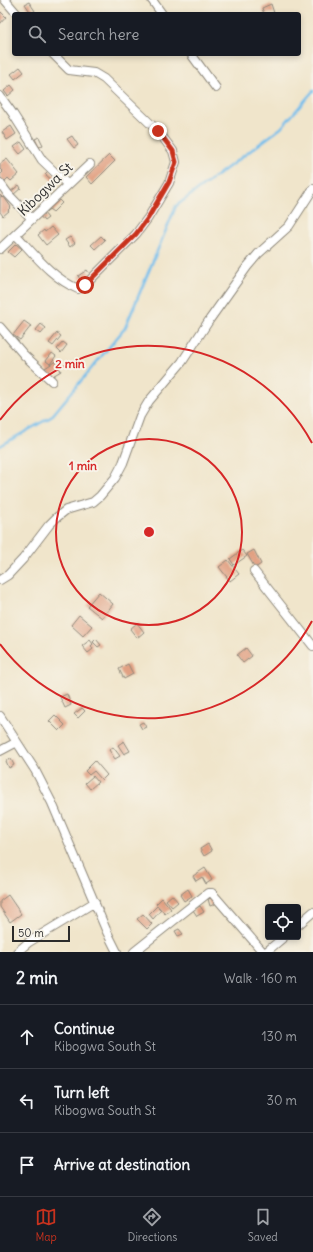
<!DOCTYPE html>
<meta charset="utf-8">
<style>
:root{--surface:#171b24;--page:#242831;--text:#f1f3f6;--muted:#9ea1a6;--line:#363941;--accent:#c8321e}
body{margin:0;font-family:Delius,sans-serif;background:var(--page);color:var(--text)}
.controls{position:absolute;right:12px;bottom:12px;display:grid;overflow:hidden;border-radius:4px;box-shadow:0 2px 6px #0003}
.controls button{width:36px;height:36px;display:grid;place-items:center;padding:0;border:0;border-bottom:1px solid var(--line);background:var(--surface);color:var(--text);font:20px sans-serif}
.scale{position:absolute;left:12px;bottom:10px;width:58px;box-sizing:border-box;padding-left:4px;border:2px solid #2b2b2b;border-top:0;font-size:11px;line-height:14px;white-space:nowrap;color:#2b2b2b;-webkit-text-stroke:3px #f7f3e8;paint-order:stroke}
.stop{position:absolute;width:12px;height:12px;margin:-9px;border:3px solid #c8321e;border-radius:50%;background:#fff}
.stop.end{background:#c8321e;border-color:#fff;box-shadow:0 1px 4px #0008}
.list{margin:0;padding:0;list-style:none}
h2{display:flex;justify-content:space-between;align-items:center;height:52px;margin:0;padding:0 16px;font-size:17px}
h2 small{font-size:13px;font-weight:400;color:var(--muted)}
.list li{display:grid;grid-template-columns:26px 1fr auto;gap:12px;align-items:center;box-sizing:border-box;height:64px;padding:0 16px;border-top:1px solid var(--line)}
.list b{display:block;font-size:15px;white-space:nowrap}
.list p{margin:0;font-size:13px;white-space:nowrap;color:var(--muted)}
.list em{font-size:13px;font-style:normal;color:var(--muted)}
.icon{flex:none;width:22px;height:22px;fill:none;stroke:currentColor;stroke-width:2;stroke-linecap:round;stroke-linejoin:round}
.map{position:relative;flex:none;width:313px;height:952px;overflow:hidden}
.search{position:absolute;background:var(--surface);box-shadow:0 2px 6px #0003;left:12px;right:12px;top:12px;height:44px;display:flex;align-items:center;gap:10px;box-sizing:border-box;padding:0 14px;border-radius:4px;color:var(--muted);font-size:15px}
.sheet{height:244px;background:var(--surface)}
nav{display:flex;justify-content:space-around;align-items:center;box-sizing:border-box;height:56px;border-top:1px solid var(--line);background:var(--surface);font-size:11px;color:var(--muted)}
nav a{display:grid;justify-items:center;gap:2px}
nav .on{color:var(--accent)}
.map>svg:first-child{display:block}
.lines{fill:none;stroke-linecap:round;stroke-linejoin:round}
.stream{stroke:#73beec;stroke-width:2.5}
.building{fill:#e1a082}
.street-casing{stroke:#8e887b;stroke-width:10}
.street{stroke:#fff;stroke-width:8}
.route{stroke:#c8321e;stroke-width:5}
.ring{fill:none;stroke:#d62828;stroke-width:2}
.labels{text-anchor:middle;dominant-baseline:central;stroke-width:4;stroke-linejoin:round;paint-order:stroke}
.street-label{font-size:14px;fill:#2b2b2b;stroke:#f7f3e8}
.centre{fill:#d62828;stroke:#f7f3e8;stroke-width:2}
.ring-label{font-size:12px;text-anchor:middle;font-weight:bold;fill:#d62828;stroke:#f7f3e8;stroke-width:4;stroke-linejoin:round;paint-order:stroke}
</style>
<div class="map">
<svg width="313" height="952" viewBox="0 0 313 952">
<rect width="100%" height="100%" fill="#f7f3e8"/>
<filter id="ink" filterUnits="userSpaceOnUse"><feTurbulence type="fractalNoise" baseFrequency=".025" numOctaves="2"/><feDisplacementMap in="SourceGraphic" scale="8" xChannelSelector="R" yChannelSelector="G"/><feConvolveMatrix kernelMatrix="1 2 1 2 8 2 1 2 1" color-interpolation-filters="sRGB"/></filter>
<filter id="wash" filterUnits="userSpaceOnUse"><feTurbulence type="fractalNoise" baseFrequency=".012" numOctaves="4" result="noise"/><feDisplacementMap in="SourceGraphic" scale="16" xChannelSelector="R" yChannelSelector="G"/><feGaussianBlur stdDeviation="0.9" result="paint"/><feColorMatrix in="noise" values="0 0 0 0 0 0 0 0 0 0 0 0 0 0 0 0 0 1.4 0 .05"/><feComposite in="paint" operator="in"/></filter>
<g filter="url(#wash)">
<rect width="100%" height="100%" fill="#f0e5cb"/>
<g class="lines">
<path class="stream" d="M 0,446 L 51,417 L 125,328 L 176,206 L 281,128 L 313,91"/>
</g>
<g id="blocks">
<path class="building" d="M 29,2 L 35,11 L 31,13 L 25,4 Z
M 271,4 L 274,13 L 264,14 L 262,8 Z
M 1,12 L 6,17 L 0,24 L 0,13 Z
M 20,67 L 24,72 L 15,79 L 11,74 Z
M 11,85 L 15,90 L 8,96 L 4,91 Z
M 11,126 L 16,134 L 7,140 L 2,132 Z
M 72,136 L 78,145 L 74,148 L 67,139 Z
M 39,137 L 43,145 L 39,147 L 35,139 Z
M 21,142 L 26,149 L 20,154 L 14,147 Z
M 109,155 L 115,161 L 92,184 L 86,177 Z
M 7,159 L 19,174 L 11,181 L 8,178 L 4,182 L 0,177 L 0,175 L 3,172 L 0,169 L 0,164 Z
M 49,170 L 58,178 L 54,182 L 45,174 Z
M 19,185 L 21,188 L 13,195 L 10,192 Z
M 0,195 L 3,198 L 4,197 L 11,207 L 8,210 L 9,211 L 3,216 L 0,212 Z
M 59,200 L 62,203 L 53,212 L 49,209 Z
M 43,212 L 48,218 L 44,221 L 39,215 Z
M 51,227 L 58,235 L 46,245 L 38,235 L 44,230 L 45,232 Z
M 101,236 L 105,240 L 95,249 L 91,245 Z
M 70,237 L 75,243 L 70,247 L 65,240 Z
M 16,244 L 22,249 L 14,257 L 8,252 Z
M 87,270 L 92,277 L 83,283 L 78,276 Z
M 24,321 L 31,326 L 20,340 L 13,335 Z
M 41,324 L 46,328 L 41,334 L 36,330 Z
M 57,333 L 61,336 L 53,346 L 49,343 Z
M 63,342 L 67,345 L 61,353 L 57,349 Z
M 52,353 L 56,356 L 50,364 L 46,361 Z
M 56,361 L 61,371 L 51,377 L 45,368 Z
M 242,550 L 247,556 L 234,565 L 230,559 Z
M 254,550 L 261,564 L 255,568 L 247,554 Z
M 228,560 L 239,574 L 230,581 L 219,567 Z
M 99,592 L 113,604 L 102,618 L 87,606 Z
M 79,615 L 92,626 L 83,636 L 71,625 Z
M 137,623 L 144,632 L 137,638 L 130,629 Z
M 96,639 L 101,645 L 98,647 L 93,642 Z
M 90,640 L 93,644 L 91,646 L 93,649 L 88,653 L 82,646 Z
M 246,648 L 252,656 L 243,663 L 237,655 Z
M 128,664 L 133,674 L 124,679 L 119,669 Z
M 67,694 L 71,705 L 65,708 L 60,697 Z
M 82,708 L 85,711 L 78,718 L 74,714 Z
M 55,715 L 65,725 L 59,731 L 49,721 Z
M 143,722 L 146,727 L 142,729 L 139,724 Z
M 124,741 L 130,751 L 124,754 L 118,745 Z
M 113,747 L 120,756 L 115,759 L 109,750 Z
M 11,759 L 14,765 L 9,768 L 6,761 Z
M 95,761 L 107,775 L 102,780 L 94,771 L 89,775 L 85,771 Z
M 93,776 L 98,782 L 90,789 L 85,783 Z
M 208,844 L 212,851 L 204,856 L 200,849 Z
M 205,868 L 212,880 L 206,884 L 202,877 L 196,881 L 193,876 Z
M 188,889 L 192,896 L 184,901 L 180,895 Z
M 8,895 L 21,914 L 10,922 L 0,907 L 0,901 Z
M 172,895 L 178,902 L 172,907 L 166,900 Z
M 162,898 L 171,909 L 165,914 L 156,904 Z
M 212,898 L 215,904 L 210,906 L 208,899 Z
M 157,906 L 161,910 L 153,919 L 149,914 Z
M 200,906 L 204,912 L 197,916 L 193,910 Z
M 143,914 L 152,924 L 147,929 L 137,919 Z
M 179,929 L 183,934 L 178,936 L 175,931 Z"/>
</g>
</g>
<g filter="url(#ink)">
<use href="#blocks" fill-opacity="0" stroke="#8e887b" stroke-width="1"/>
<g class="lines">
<g class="street-casing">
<path id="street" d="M 5,0 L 17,14
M 152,0 L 162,14
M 191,54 L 216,88
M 0,96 L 13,114 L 42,160 L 68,185
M 0,183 L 8,194 L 32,219
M 16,235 C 35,255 52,278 78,289 L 85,285 L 136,234 L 148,218 L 169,183 L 176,162 L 173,151 L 158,131 L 104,79 L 94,73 L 69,70 L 53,54
M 0,249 L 90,164
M 0,327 L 24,355 L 52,381
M 254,571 L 313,646
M 0,580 L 8,575 L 23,559 L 49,525 L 56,518 L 66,510 L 93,502 L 100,496 L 115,478 L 123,463 L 140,416 L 149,401 L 182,362 L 210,319 L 247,267 L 258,254 L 289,226 L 313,189
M 0,716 L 35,770 L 52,803 L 107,932 L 117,952
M 0,751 L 17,742
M 298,925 L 313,912
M 17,952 L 29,942 L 95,902
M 134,952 L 208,893 L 212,893 L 263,952
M 266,952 L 284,937"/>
</g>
<use href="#street" class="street"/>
</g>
</g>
<g class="lines" filter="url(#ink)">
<path class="route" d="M 85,285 L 136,234 L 148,218 L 169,182 L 176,162 L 173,151 L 158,131"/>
</g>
<g class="ring">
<circle cx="149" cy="532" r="93"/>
<path d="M312 621A186 186 0 0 1 0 644M0 420A186 186 0 0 1 312 443"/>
</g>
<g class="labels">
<g class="street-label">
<text transform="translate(45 189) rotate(-44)">Kibogwa St</text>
</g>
</g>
<circle cx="149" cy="532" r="6" class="centre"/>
<g class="ring-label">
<text x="70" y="368">2 min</text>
<text x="83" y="470">1 min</text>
</g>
</svg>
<div class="controls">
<button><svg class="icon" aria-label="locate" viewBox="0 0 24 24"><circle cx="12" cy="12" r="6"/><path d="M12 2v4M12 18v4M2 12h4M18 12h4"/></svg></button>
</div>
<div class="scale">50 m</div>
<div class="stop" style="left:85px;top:285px"></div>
<div class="stop end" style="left:158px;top:131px"></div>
<div class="search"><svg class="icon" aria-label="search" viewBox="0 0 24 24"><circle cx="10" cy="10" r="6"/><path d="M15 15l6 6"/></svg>Search here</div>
</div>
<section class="sheet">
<h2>2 min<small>Walk · 160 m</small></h2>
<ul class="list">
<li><svg class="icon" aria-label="ahead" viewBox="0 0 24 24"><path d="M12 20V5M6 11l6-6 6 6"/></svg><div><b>Continue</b><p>Kibogwa South St</p></div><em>130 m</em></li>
<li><svg class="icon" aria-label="left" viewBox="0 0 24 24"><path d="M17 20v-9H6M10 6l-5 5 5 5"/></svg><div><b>Turn left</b><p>Kibogwa South St</p></div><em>30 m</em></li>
<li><svg class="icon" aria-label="arrive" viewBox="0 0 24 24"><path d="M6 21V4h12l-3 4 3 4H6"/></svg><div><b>Arrive at destination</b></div></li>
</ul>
</section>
<nav>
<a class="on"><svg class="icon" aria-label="map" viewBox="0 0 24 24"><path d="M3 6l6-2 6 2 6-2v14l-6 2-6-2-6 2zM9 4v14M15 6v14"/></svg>Map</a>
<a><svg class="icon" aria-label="directions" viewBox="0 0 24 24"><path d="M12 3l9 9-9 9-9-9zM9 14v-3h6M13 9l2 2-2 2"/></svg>Directions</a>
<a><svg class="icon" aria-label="saved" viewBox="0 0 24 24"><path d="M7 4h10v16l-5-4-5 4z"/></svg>Saved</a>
</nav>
